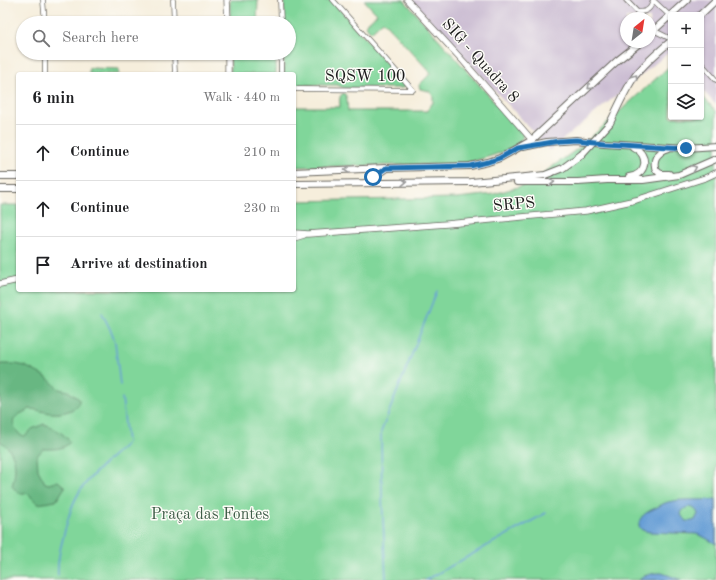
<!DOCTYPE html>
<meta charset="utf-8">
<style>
:root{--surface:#fff;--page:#f2f2f2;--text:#202124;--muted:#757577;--line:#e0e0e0}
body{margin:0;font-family:"Old Standard TT",serif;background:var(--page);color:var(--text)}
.controls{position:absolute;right:12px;top:12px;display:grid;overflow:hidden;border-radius:4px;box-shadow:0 1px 3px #0004}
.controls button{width:36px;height:36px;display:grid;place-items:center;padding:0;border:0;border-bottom:1px solid var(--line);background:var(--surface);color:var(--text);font:20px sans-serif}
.compass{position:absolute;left:620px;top:12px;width:36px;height:36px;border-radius:50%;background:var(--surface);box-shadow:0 1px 3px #0004;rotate:30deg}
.stop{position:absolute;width:12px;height:12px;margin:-9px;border:3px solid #1f6fb2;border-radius:50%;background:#fff}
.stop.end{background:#1f6fb2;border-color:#fff;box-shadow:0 1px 4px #0008}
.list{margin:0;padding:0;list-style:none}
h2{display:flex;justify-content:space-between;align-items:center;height:52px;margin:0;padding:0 16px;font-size:17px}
h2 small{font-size:13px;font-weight:400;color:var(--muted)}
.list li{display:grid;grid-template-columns:26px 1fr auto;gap:12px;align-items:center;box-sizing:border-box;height:56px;padding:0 16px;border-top:1px solid var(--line)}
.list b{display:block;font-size:15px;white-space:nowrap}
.list em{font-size:13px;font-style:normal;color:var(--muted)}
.icon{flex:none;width:22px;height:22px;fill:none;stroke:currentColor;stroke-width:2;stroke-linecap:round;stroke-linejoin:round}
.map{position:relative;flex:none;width:716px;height:580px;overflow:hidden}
.search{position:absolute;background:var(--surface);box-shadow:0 1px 3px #0004;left:16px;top:16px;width:280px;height:44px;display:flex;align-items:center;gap:10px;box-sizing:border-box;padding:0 14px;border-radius:22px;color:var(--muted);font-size:15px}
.panel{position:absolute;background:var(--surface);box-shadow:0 1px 3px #0004;left:16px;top:72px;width:280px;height:220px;border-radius:4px}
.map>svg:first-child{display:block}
.industrial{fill:#ccbed3;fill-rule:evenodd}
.green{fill:#80d69a;stroke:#4e795b}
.forest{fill:#68b782;stroke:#426a4f}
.water{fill:#689fd6;stroke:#425e79;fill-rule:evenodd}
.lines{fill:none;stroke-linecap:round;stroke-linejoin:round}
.stream{stroke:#689fd6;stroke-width:1.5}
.street-casing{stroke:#68665f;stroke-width:5.5}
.secondary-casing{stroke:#68665f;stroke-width:7}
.primary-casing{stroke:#68665f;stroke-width:8}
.street{stroke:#fff;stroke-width:4}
.secondary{stroke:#fff;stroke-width:5.5}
.primary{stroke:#fff;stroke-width:6}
.primary-bridge-casing{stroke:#68665f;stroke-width:8;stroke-linecap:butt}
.primary-bridge{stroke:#fff;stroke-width:6}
.oneway{stroke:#999}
.route{stroke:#1f6fb2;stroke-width:5}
.labels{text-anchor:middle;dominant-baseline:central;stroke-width:3;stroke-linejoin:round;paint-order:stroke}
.street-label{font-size:16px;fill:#1c1c1c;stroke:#fdfcf7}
.park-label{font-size:16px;fill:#3f5d48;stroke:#fdfcf7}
</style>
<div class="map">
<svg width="716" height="580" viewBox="0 0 716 580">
<rect width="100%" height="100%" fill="#fdfcf7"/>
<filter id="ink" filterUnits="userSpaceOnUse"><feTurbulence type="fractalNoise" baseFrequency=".025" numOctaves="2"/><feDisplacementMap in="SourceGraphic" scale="8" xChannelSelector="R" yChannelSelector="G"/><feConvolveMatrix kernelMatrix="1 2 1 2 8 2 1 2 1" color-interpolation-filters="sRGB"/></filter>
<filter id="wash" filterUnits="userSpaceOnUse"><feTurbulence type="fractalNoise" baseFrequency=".012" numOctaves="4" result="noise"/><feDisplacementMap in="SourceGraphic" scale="16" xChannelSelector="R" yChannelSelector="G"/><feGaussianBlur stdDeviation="0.9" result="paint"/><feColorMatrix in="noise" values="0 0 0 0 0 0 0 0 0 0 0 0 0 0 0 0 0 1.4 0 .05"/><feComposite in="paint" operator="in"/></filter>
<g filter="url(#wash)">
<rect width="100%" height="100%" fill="#f6eedc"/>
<path class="industrial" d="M 411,0 L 716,0 L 716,105 L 701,89 L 701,15 L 671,15 L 671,56 L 668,53 L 550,150 ZM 626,18 L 650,18 L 650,42 L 626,42 Z"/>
<path class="green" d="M 230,0 L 258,0 L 257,23 L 230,23 Z
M 284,0 L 332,0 L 405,84 L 405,86 L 402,88 L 344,88 L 337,85 L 294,85 L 294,74 L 284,74 L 284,53 L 289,53 L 289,23 L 284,23 Z
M 364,0 L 404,0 L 523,134 C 524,150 474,161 461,164 L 294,167 L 294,107 L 340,107 C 340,102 338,95 344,93 C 348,97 347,105 348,111 L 428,111 L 430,105 L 433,103 L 433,96 L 429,91 L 420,89 L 419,85 L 431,73 L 383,21 L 371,32 L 365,25 L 377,14 Z
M 230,53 L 276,53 L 276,74 L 231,74 Z
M 671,65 L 671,117 L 701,117 L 701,95 L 716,111 L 716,580 L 0,580 L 0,205 L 18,205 L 18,290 L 294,290 L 294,201 L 457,198 L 494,194 L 528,184 L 580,147 Z
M 89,68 L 119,69 L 119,74 L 89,74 Z"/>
<path class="forest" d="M 0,364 L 16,364 L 25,366 L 46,377 L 59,389 L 68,391 L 79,399 C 79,402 79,405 76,407 C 70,412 59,414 52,413 C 46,413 35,409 30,409 C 28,410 24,412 22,413 C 9,419 13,426 20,435 L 25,436 L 32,429 L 44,424 C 54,428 64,433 70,442 C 64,450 52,449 43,449 L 37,456 L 38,470 L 45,483 L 49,484 L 58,481 L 65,487 L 56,501 L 38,504 L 27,493 L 18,493 L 12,486 C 17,469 17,452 0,441 Z"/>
<path class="water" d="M 716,499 L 716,544 L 702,536 L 696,534 L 649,532 L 642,530 L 639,527 C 638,518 644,514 651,510 C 657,508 663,503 668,502 C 684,498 700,501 716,499 ZM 689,507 C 694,508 696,509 698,514 L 695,520 C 688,523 684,521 681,514 C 682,510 685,508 689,507 Z
M 655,573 L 662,573 L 682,580 L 639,580 L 644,576 Z"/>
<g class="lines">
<path class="stream" d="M 102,313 L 112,333 L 115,342 L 120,385
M 58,575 C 57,563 60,549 63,538 C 67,522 71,505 80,491 C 92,473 110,459 126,444 L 127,442 L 122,398
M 386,580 L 382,496 L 381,432 L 437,291
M 426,580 L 546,513"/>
</g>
</g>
<g filter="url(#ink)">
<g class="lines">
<g class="street-casing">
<path id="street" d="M 43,0 L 45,23
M 173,0 L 174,23
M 280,0 L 281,23
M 626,0 L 643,18
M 653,0 L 670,16 L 671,21
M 638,12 C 647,12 651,9 653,0
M 60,21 L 122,22
M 650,26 L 653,30 L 671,39
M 174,53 L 175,74
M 281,53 L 281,74
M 701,63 L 716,80
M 45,74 L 45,53
M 294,89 L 413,90 L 333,0"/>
</g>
<g class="secondary-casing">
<path id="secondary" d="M 227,0 L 228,23
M 407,0 L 464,62 L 532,140
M 228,53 L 228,74
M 294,233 L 308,234 L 447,224 L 586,211 L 636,200 L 705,178 L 716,173
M 294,238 L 304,235
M 0,284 L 18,280"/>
</g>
<g class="primary-casing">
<path id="primary" d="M 700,15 L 716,0
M 650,34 L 687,0
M 610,123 C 618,107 625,90 635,76 C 645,63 659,51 671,41
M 523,147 L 547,142 L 576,140 L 604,143 L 686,148 L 716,146
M 669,148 C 666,149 662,150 660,153 C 653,158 652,171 662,174 C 663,174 668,174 669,174
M 294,172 L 386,168 L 470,166 L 488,162 L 500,158 L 518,148 L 532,140 L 618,60 L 641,42
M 0,176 L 18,176
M 629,177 C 647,175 650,155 633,147
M 517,182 L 578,182 L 607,180 L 643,180 L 679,175 L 716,159
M 365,183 L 385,169
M 294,184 L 471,182 L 526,177 L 545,175 L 563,168 L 582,154
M 0,189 L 18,189"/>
</g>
<use href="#street" class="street"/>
<use href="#secondary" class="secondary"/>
<use href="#primary" class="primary"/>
<g class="primary-bridge-casing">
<path id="primary-bridge" d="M 582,154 L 610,123"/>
</g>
<use href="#primary-bridge" class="primary-bridge"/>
</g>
<defs><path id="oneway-chevron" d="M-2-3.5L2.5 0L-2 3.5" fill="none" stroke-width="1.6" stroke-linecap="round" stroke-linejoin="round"/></defs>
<g class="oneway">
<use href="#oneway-chevron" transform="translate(635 77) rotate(-53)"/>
<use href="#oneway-chevron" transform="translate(590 87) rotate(138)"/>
<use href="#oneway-chevron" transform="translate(694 168) rotate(-23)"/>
<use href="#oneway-chevron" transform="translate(347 170) rotate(177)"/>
<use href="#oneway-chevron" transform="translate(404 182) rotate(-1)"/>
<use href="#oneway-chevron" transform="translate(552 182)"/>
</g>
</g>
<g class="lines" filter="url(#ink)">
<path class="route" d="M 373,177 L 386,168 L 470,166 L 488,162 L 500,158 L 518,148 L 559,141 L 576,140 L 604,143 L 686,148"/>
</g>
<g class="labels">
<g class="street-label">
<text transform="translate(480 61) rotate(48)">SIG - Quadra 8</text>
<text x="365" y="77">SQSW 100</text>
<text transform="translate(514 205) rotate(-5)">SRPS</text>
</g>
<g class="park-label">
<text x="210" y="515">Praça das Fontes</text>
</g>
</g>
</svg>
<div class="controls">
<button>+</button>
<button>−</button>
<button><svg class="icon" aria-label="layers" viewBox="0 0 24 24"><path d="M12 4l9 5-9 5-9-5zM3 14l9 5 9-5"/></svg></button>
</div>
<svg class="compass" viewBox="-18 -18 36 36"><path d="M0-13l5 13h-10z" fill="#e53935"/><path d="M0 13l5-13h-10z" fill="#757577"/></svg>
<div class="stop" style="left:373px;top:177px"></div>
<div class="stop end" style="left:686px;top:148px"></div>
<div class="search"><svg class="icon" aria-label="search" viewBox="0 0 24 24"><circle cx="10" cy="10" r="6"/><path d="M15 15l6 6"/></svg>Search here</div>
<section class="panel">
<h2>6 min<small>Walk · 440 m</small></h2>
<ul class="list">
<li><svg class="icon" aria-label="ahead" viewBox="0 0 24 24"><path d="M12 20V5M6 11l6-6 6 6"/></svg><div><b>Continue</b></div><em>210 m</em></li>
<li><svg class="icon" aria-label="ahead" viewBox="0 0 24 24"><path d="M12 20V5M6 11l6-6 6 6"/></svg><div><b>Continue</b></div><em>230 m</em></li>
<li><svg class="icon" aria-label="arrive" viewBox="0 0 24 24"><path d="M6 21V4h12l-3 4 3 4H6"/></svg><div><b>Arrive at destination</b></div></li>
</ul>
</section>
</div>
